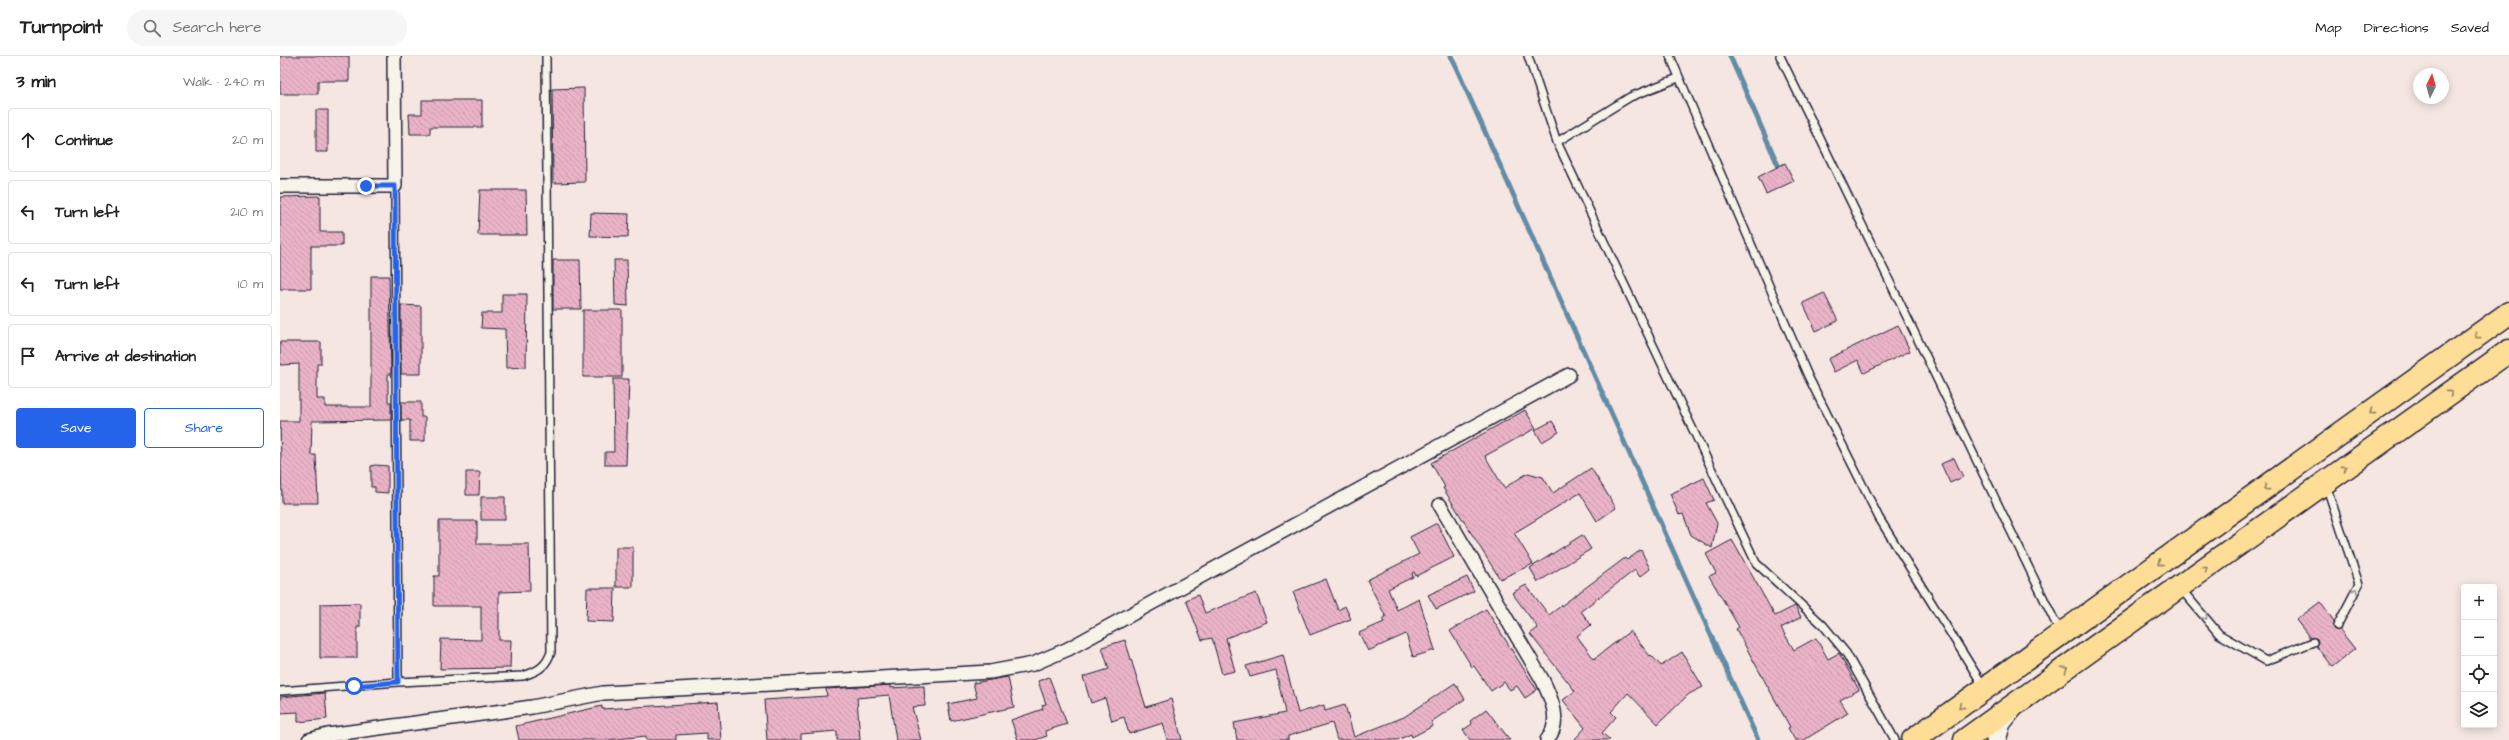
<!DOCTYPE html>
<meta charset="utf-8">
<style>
:root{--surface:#fff;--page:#f6f6f6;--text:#222;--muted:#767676;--line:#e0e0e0;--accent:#2563eb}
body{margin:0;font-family:"Architects Daughter",sans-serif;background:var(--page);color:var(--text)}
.controls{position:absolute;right:12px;bottom:12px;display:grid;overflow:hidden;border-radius:4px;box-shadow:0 2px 10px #0003}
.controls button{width:36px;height:36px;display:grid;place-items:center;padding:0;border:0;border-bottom:1px solid var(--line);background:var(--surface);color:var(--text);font:20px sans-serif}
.compass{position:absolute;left:2133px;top:12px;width:36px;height:36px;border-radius:50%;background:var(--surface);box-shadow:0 2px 10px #0003;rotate:5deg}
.stop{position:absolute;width:12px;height:12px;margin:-9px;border:3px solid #2563eb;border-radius:50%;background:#fff}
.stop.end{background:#2563eb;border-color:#fff;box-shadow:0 1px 4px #0008}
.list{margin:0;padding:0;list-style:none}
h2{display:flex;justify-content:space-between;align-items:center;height:52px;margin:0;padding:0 16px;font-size:17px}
h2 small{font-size:13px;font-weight:400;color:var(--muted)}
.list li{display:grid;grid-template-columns:26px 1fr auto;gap:12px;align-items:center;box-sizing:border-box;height:64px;margin:0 8px 8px;padding:0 8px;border:1px solid var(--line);border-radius:4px}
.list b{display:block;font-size:15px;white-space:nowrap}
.list em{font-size:13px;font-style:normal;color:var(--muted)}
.actions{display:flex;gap:8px;padding:12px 16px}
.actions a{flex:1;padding:9px 0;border:1px solid var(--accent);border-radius:4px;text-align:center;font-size:14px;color:var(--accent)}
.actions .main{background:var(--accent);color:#fff}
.icon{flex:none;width:22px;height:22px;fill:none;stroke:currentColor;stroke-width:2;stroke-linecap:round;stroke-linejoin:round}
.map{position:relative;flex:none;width:2229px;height:684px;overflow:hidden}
header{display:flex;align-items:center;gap:24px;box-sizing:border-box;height:56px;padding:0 20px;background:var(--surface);border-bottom:1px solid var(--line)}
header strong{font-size:19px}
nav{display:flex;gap:22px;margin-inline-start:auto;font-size:14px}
.search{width:280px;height:36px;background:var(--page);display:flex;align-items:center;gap:10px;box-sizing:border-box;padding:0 14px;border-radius:22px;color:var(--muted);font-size:15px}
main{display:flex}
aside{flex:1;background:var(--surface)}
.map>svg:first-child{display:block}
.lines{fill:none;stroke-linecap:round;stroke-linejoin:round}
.stream{stroke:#628ba6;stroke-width:5}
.building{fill:url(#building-back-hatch);stroke:#22223b}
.lane-casing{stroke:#22223b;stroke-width:10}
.street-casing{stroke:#22223b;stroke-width:16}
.secondary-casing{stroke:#22223b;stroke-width:22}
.highway-casing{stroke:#22223b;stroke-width:25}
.lane{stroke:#f7f3e8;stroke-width:7}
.street{stroke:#f7f3e8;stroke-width:13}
.secondary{stroke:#f7f3e8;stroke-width:19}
.highway{stroke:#fedd96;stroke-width:22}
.oneway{stroke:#908068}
.oneway2{stroke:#97959a}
.route{stroke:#2563eb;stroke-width:5}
</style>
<header>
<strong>Turnpoint</strong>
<div class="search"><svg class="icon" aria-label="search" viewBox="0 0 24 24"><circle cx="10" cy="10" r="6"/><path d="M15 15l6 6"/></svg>Search here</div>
<nav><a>Map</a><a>Directions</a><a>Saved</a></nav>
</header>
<main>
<aside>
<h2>3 min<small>Walk · 240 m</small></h2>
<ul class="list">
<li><svg class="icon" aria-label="ahead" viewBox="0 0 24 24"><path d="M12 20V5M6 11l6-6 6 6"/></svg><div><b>Continue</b></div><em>20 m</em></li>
<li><svg class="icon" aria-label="left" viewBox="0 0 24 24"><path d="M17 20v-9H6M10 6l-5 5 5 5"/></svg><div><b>Turn left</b></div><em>210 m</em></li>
<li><svg class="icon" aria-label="left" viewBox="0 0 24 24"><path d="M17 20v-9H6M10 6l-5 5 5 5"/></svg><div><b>Turn left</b></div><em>10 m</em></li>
<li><svg class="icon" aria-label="arrive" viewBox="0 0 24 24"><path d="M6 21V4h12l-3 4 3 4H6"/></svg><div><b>Arrive at destination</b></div></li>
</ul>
<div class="actions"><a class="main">Save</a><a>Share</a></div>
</aside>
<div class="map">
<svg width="2229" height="684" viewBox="0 0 2229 684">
<defs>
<pattern id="building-back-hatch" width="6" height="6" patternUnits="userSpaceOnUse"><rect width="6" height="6" fill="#ebb3c7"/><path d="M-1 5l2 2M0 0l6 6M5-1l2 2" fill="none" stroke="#c99aac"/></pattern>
</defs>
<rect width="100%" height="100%" fill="#f5e6e1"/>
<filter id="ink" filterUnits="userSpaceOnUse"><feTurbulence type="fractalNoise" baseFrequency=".025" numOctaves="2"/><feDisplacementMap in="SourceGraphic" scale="8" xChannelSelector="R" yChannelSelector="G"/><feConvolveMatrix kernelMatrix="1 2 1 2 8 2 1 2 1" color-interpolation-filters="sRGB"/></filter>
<g filter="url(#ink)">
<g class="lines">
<path class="stream" d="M 1171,0 L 1478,684
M 1450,0 L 1501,116"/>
</g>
<path class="building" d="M 0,0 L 69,0 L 69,25 L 38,25 L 38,38 L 0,38 Z
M 304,32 L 305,126 L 273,127 L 272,33 Z
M 142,44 L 202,44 L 202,71 L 150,71 L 150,78 L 130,78 L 129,58 L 142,58 Z
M 36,54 L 48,54 L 48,96 L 36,96 Z
M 1505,107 L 1514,125 L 1486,138 L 1478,121 Z
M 200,134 L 246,134 L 247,179 L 198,179 Z
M 40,140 L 40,176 L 62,176 L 62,190 L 31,190 L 31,233 L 0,233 L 0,141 Z
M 311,157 L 349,158 L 348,181 L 310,180 Z
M 273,204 L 300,204 L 301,253 L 273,253 Z
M 334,204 L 347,204 L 348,250 L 335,249 Z
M 91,220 L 109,220 L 111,318 L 108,318 L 108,346 L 111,346 L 111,364 L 32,365 L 31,399 L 36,399 L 38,447 L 2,447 L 0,365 L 19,365 L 19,308 L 0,309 L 0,286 L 41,286 L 41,308 L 37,308 L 37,343 L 45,343 L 45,351 L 91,351 Z
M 1544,237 L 1558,265 L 1536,275 L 1523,247 Z
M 222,238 L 247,238 L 246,311 L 226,312 L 225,273 L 201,272 L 202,257 L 222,257 Z
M 121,249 L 141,250 L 141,318 L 121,318 Z
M 303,254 L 342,254 L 342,321 L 303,321 Z
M 1618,269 L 1630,295 L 1584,317 L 1578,304 L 1554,316 L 1548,303 Z
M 333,323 L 349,323 L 346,409 L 325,409 L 325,396 L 334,396 Z
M 121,346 L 141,346 L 141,361 L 145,361 L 145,385 L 130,385 L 130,364 L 121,364 Z
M 1245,354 L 1256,372 L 1205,400 L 1224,432 L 1248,417 L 1263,421 L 1273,437 L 1311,412 L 1336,452 L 1317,465 L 1300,437 L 1234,477 L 1253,508 L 1220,523 L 1163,432 L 1165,431 L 1151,407 Z
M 1272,365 L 1279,376 L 1262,386 L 1255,374 Z
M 1674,402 L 1683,421 L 1670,427 L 1661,408 Z
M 95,409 L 108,410 L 108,437 L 95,436 L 95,431 L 91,431 L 91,410 Z
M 186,416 L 200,416 L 199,439 L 186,439 Z
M 1424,422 L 1434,444 L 1426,447 L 1437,467 L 1432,492 L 1411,479 L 1403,458 L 1399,459 L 1390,438 Z
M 201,441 L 225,441 L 225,464 L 201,464 Z
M 159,465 L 197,465 L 197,488 L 249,488 L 250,535 L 219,536 L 219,584 L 231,584 L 230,612 L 160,613 L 161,583 L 201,584 L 201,550 L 154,550 L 154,520 L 159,520 Z
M 1157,467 L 1174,501 L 1136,520 L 1134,516 L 1132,517 L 1133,521 L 1108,533 L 1117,554 L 1139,543 L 1155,594 L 1133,601 L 1126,578 L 1088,595 L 1079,577 L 1104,566 L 1102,563 L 1106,561 L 1087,524 L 1139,498 L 1130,481 Z
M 1302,479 L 1311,493 L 1258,526 L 1250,512 Z
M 1452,484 L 1495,560 L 1515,550 L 1521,561 L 1501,572 L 1514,594 L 1536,582 L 1548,603 L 1559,597 L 1579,634 L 1560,644 L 1568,657 L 1524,684 L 1515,684 L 1508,672 L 1510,671 L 1456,573 L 1459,571 L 1429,520 L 1436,517 L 1426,498 Z
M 336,491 L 353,491 L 353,531 L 336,531 Z
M 1361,494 L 1370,513 L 1360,521 L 1355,514 L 1301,555 L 1311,569 L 1297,580 L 1314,603 L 1350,575 L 1370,600 L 1371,599 L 1381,610 L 1402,596 L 1423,631 L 1409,638 L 1378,668 L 1348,637 L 1331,656 L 1336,661 L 1322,677 L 1330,684 L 1294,684 L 1305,672 L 1283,644 L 1295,635 L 1250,578 L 1258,572 L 1232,537 L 1246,529 L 1269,559 L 1345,502 L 1347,504 Z
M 1187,521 L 1194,535 L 1156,553 L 1148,539 Z
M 1046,523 L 1058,554 L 1065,550 L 1071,563 L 1030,579 L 1013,536 Z
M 307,532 L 335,532 L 334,566 L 306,565 Z
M 976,537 L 987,566 L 946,582 L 955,615 L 942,618 L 932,582 L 922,584 L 906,544 L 918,539 L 925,557 Z
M 2040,546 L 2054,565 L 2053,573 L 2060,574 L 2075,593 L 2052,611 L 2036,590 L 2038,586 L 2036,582 L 2030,582 L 2016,564 Z
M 80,547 L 80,571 L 77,571 L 77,602 L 40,602 L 40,548 Z
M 1206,553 L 1257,634 L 1245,642 L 1237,630 L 1230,634 L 1224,626 L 1211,635 L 1194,610 L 1192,611 L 1170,575 Z
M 845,584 L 866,651 L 891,643 L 902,684 L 887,684 L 883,667 L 849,678 L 844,661 L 832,665 L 825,642 L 811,647 L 803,621 L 829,613 L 822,591 Z
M 1003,599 L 1018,657 L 1044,649 L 1045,655 L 1065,649 L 1074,681 L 1124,661 L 1175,627 L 1185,643 L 1151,666 L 1153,670 L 1132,681 L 1131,678 L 1117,684 L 1057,684 L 1052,667 L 1008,680 L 1008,684 L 957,684 L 954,667 L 1005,657 L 996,614 L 970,621 L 966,610 Z
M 728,621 L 734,651 L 671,665 L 668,648 L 697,642 L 693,627 Z
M 769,621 L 787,668 L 765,675 L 767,680 L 755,684 L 738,684 L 731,664 L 763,653 L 762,649 L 766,648 L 758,625 Z
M 611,629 L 611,632 L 644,630 L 645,650 L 632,651 L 641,684 L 616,684 L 609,639 L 577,642 L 580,684 L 557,684 L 557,675 L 521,678 L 521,684 L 487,684 L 484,644 L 547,640 L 546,633 Z
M 45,637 L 47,663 L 18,666 L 18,656 L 0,657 L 0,641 Z
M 438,646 L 441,684 L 427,684 L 427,677 L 396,679 L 396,684 L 366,684 L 366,680 L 327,684 L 239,684 L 236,670 L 322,650 L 322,653 Z
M 1206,653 L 1230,684 L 1190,684 L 1183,674 L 1192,668 L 1190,665 Z"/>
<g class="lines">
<g class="lane-casing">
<path id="lane" d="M 1248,0 L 1277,86 L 1476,507 L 1543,569 L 1566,597 L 1615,684
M 1390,0 L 1528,320 L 1599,462 L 1704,631
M 1500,0 L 1780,576
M 1277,86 L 1350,41 L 1398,22
M 2046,429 L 2079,528 L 2057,570
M 1901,533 L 1939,578 L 1986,605 L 2033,586
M 118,626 L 243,620 C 258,615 266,611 271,596 L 266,0
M 0,635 L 118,626 L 115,130"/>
</g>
<g class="street-casing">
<path id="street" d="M 0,130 L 115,130 L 114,0
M 1160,449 L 1263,625 C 1272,644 1282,666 1267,684
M 29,684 L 48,679 L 252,651 L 323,637 L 710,616 L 753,608 L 788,593 L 859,554 L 1289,319"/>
</g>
<g class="secondary-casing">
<path id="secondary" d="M 1716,684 L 1721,667 L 1733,652"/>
</g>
<g class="highway-casing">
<path id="highway" d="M 1633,684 L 2229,257
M 1685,684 L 2229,295"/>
</g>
<use href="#lane" class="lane"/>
<use href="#street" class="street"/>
<use href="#secondary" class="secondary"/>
<use href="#highway" class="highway"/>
</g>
<defs><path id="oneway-chevron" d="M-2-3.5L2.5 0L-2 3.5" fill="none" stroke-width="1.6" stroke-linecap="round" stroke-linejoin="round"/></defs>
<g class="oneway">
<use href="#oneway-chevron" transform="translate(2197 280) rotate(144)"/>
<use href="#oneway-chevron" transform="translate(2170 337) rotate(-36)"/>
<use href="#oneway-chevron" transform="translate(2092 356) rotate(144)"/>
<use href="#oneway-chevron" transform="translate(2064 412) rotate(-36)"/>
<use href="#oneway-chevron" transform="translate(1986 432) rotate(144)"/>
<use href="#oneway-chevron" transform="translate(1880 507) rotate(144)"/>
<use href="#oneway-chevron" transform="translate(1925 513) rotate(-36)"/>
<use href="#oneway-chevron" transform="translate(1785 613) rotate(-35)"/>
<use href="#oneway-chevron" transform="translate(1681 650) rotate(144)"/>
</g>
<g class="oneway2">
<use href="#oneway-chevron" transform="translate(2075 535) rotate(-63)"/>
<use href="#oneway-chevron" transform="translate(1925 561) rotate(50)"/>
</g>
</g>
<g class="lines" filter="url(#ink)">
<path class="route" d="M 74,630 L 118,626 L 115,130 L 86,130"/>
</g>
</svg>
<div class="controls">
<button>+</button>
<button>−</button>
<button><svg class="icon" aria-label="locate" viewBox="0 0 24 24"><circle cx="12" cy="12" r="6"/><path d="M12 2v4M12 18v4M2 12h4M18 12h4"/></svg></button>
<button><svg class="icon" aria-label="layers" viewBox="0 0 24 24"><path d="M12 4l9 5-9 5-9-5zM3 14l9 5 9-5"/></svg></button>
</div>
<svg class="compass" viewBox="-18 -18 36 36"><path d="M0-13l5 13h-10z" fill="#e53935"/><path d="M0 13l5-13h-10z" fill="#767676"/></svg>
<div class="stop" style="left:74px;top:630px"></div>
<div class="stop end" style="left:86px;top:130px"></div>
</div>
</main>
